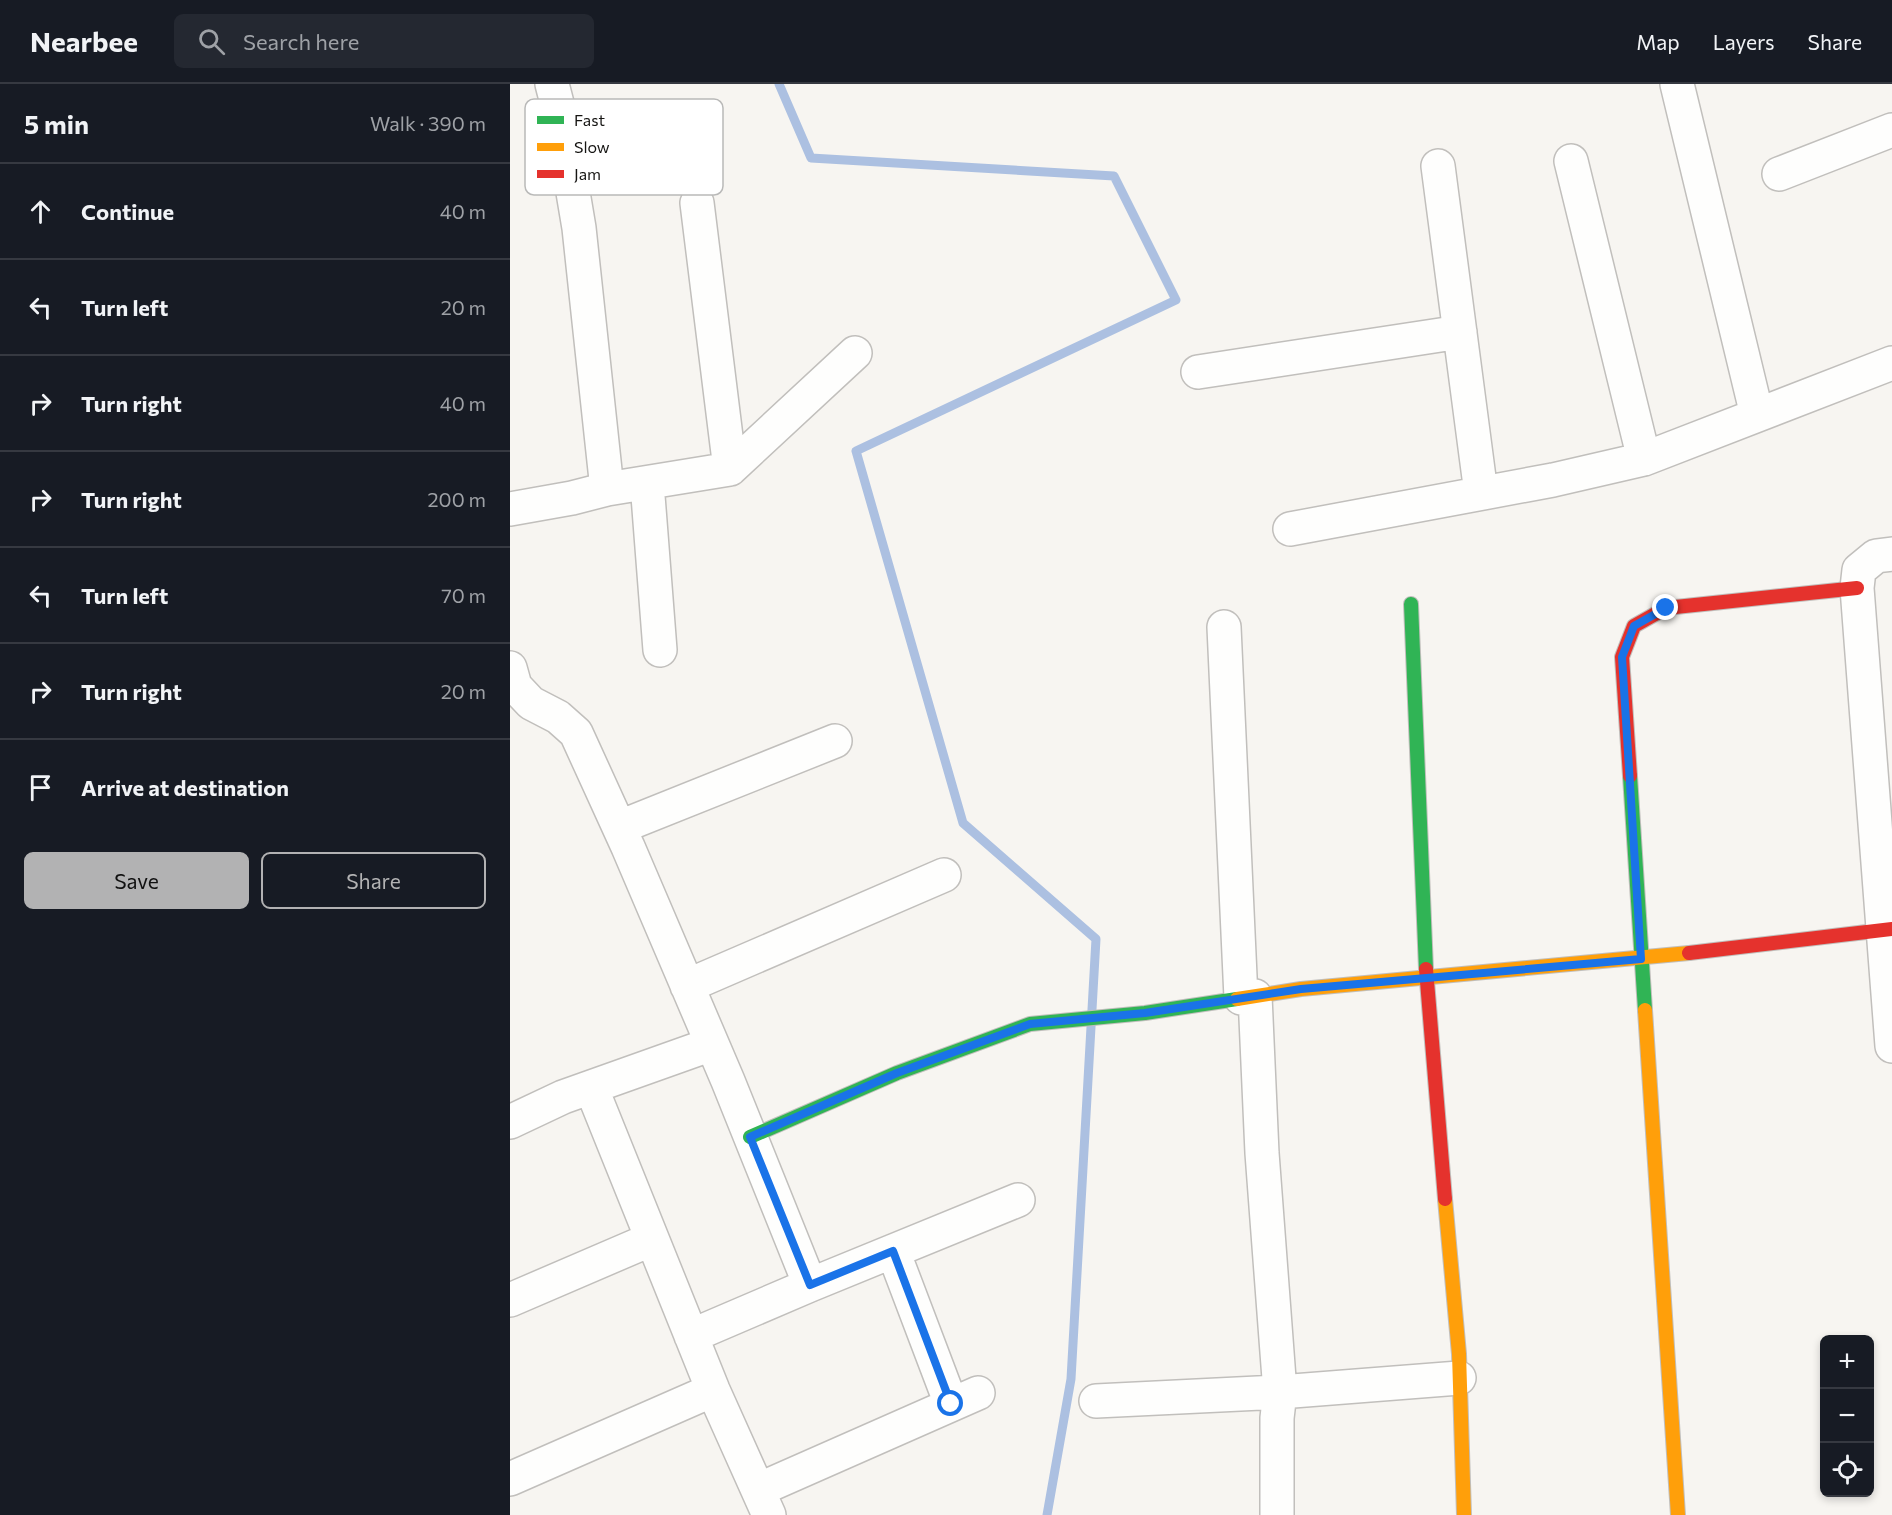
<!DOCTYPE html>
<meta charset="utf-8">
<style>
:root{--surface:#171b24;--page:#242831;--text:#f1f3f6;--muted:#9ea1a6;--line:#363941;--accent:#b2b2b3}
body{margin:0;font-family:Commissioner,sans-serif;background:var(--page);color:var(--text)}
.controls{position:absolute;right:18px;bottom:18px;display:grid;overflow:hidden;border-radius:9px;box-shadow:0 3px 9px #0003}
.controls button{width:54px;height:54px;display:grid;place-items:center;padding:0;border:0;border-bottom:2px solid var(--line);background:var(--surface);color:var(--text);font:30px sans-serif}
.stop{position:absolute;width:18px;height:18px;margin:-14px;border:4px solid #1a73e8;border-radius:50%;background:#fff}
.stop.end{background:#1a73e8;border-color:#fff;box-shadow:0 2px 6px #0008}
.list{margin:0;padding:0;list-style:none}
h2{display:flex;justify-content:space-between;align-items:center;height:78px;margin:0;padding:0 24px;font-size:26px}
h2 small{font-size:20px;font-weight:400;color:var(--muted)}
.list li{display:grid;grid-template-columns:39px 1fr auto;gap:18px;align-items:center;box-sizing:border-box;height:96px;padding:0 24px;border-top:2px solid var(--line)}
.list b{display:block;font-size:22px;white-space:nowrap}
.list em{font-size:20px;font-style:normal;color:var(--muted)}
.actions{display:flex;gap:12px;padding:18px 24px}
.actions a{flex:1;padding:14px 0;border:2px solid var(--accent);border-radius:9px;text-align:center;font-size:21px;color:var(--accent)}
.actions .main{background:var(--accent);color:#111}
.icon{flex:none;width:33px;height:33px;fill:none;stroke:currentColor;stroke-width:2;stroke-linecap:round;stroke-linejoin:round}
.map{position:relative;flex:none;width:1382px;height:1431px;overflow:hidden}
header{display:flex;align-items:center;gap:36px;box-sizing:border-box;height:84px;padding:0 30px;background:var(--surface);border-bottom:2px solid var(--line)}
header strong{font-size:28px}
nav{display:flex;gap:33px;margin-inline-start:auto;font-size:21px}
.search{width:420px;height:54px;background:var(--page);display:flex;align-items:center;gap:15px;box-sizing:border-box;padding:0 21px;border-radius:9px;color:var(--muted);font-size:22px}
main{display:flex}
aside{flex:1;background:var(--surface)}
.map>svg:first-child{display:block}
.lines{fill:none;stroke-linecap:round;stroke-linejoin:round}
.stream{stroke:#acc0e1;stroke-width:9}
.street-casing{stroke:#c1bfbc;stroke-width:36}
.fast-casing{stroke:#c1bfbc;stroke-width:16}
.slow-casing{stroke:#c1bfbc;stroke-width:16}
.jam-casing{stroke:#c1bfbc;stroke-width:16}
.street{stroke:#fefefd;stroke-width:33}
.fast{stroke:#30b455;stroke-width:14}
.slow{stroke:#ff9f0a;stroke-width:14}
.jam{stroke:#e5322d;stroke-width:14}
.route{stroke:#1a73e8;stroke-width:8}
.key{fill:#fff;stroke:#b9b9b8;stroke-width:1.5}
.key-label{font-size:16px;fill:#161513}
</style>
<header>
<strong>Nearbee</strong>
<div class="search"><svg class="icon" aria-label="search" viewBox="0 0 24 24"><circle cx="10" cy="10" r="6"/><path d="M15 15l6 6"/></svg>Search here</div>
<nav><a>Map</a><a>Layers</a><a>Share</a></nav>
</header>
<main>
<aside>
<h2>5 min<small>Walk · 390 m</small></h2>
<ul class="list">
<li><svg class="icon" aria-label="ahead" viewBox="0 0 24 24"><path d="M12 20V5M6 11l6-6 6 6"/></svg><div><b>Continue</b></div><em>40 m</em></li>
<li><svg class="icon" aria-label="left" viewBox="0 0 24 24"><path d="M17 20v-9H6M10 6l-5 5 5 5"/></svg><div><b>Turn left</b></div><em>20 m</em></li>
<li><svg class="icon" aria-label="right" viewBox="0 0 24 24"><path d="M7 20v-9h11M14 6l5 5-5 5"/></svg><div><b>Turn right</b></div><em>40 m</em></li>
<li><svg class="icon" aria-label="right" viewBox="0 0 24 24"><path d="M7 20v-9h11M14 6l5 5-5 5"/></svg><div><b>Turn right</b></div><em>200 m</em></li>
<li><svg class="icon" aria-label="left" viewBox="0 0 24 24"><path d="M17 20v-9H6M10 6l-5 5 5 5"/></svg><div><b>Turn left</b></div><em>70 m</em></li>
<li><svg class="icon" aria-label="right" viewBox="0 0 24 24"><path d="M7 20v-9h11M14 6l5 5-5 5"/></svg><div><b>Turn right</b></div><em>20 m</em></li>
<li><svg class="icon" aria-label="arrive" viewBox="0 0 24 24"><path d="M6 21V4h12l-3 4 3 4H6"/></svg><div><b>Arrive at destination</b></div></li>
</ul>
<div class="actions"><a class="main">Save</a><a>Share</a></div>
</aside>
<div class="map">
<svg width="1382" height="1431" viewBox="0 0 1382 1431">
<rect width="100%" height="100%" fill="#f7f5f1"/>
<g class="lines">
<path class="stream" d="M 269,0 L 301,74 L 604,92 L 666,216 L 346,367 L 453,739 L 586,855 L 561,1295 L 537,1431"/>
<g class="street-casing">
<path id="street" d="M 1167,0 L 1247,331
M 1061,77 L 1134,375
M 928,82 L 971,409
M 1269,90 L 1382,46
M 187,119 L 220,385
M 688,288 L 950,248
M 137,399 L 150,566
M 97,405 L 220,385 L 345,269
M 0,425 L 62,414 L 97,405 L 69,144 L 50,31 L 42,0
M 780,445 L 1043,396 L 1134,375 L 1382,279
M 1382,470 L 1366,472 L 1349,486 L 1347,504 L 1382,962
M 714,543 L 731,914
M 0,584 L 5,602 L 21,619 L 48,633 L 66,649 L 118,763 L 218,997 L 300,1201
M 110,743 L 325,657
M 177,902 L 434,791
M 745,912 L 752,1069 L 770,1308 L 767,1334 L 767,1431
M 81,1003 L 203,1306 L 259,1431
M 0,1038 L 53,1013 L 202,960
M 383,1167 L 441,1320
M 0,1216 L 142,1155
M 181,1252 L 300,1201 L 508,1116
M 586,1317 L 770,1308 L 949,1294
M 0,1395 L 203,1306
M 248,1406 L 468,1309"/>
</g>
<g class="fast-casing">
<path id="fast" d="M 901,520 L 916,885
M 1120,692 L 1135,926
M 240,1053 L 387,989 L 520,940 L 635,929 L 727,915"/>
</g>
<g class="slow-casing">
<path id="slow" d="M 727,915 L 791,905 L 1179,869
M 1135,926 L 1168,1431
M 935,1115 L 949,1270 L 954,1431"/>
</g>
<g class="jam-casing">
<path id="jam" d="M 1120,692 L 1112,573 L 1124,542 L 1156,524 L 1347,504
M 1179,869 L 1382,845
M 916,885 L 935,1115"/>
</g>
<use href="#street" class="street"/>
<use href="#fast" class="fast"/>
<use href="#slow" class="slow"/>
<use href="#jam" class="jam"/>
</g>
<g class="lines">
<path class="route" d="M 441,1320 L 383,1167 L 300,1201 L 240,1053 L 387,989 L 520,940 L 635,929 L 791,905 L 1131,875 L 1112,573 L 1124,542 L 1156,524"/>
</g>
<rect x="15" y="15" width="198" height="96" rx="9" class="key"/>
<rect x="27" y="32" width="27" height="8" fill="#30b455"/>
<rect x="27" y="59" width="27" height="8" fill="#ff9f0a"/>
<rect x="27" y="86" width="27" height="8" fill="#e5322d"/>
<g class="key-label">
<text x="64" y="42">Fast</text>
<text x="64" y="69">Slow</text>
<text x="64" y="96">Jam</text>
</g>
</svg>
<div class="controls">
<button>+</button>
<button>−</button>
<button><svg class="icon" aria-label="locate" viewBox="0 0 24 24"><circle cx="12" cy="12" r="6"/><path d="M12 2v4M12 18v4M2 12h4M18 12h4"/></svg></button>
</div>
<div class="stop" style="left:441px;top:1320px"></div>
<div class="stop end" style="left:1156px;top:524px"></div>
</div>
</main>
